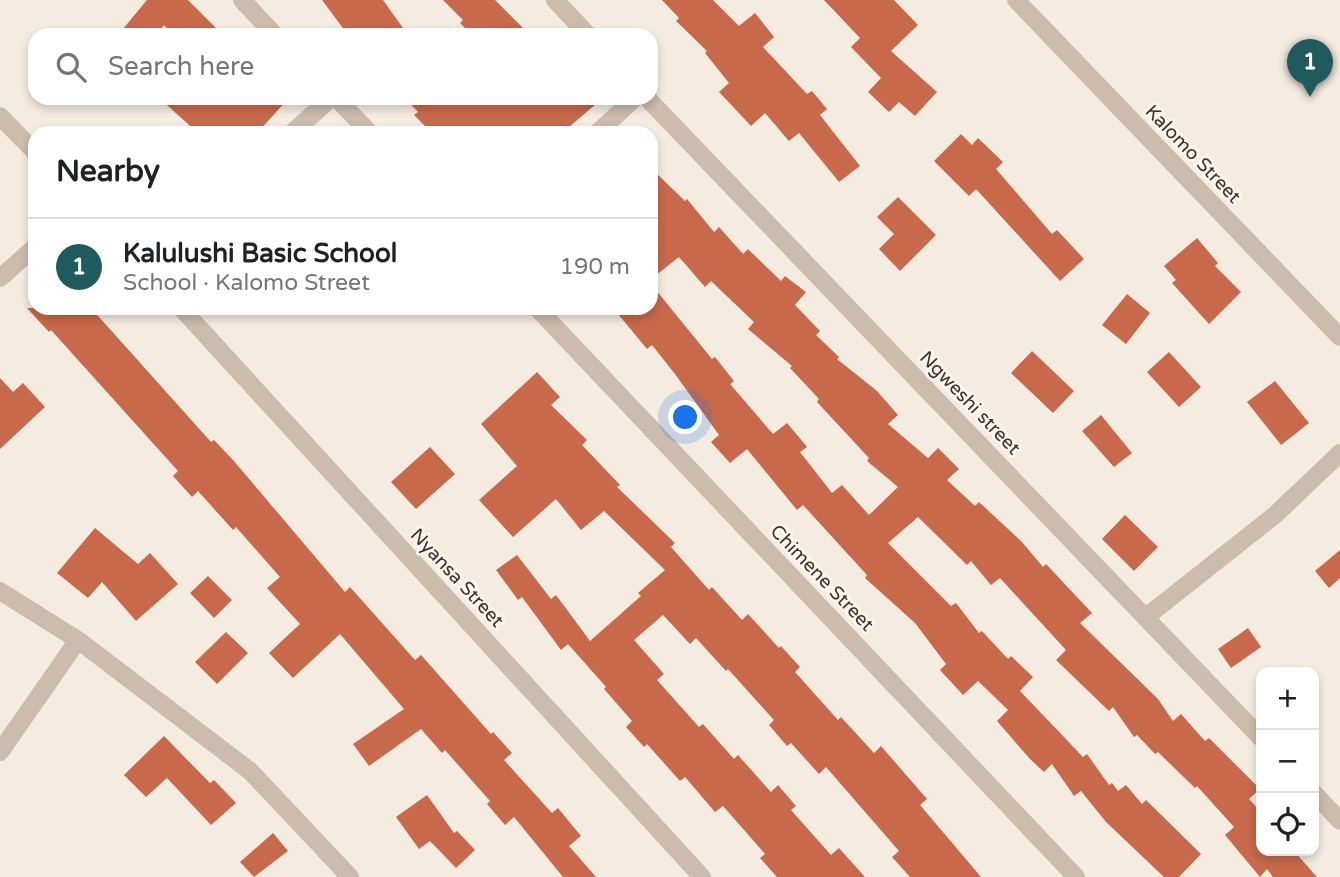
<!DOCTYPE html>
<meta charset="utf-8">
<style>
:root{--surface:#fff;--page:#f6f6f6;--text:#202124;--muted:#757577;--line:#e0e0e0;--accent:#1f5a5e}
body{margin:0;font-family:"Varela Round",sans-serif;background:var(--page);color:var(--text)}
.controls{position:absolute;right:21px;bottom:21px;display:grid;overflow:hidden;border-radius:14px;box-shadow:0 4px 10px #0003}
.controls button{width:63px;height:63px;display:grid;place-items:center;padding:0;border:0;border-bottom:2px solid var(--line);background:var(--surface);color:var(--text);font:35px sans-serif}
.you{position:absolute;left:686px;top:418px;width:24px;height:24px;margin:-18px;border:5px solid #fff;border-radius:50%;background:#1a73e8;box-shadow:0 0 0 10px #1a73e833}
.badge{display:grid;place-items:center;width:46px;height:46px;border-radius:50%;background:var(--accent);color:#fff;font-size:23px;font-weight:700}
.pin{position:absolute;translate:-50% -58px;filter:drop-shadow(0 2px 4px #0008)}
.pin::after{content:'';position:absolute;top:37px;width:24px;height:21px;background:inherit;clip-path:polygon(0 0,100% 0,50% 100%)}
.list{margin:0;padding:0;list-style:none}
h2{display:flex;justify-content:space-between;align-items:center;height:91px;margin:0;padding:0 28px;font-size:30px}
h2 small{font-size:23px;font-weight:400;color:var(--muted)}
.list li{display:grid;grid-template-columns:46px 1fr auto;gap:21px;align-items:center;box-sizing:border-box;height:98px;padding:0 28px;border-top:2px solid var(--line)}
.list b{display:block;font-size:26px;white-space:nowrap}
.list p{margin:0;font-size:23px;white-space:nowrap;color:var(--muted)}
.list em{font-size:23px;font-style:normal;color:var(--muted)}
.icon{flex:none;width:38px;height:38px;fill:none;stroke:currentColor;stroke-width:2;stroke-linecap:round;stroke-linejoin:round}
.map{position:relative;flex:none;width:1340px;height:877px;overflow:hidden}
.search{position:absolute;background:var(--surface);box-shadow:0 4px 10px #0003;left:28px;top:28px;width:630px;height:77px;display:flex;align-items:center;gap:18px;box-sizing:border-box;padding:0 24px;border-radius:21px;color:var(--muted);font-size:26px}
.panel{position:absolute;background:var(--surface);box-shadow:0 4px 10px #0003;left:28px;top:126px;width:630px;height:189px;border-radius:21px}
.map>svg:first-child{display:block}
.building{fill:#c8694b}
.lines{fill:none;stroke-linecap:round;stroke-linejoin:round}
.minor{stroke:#cdbbac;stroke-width:18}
.labels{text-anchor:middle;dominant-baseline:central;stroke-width:6;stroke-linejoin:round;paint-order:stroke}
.street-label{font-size:19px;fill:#3b302b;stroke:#fbf5ee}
</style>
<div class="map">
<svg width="1340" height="877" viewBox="0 0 1340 877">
<rect width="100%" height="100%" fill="#f4ebe1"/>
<path class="building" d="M 147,0 L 188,0 L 223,35 L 174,35 L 164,25 L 156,35 L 118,35 Z
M 322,0 L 383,0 L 408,35 L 348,35 Z
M 443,0 L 495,0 L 530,35 L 472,35 L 460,23 L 463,20 Z
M 662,0 L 713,0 L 739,26 L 755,13 L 774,37 L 763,47 L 807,94 L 812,91 L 827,109 L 820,115 L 860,166 L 839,182 L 799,133 L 789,141 L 765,113 L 751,126 L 719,92 L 729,83 L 705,53 L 707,51 L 676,21 L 679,18 Z
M 824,0 L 894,0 L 918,25 L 891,51 L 937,92 L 915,116 L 899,102 L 889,112 L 868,92 L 881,78 L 851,47 L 860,38 Z
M 159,98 L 289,98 L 257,133 L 198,133 Z
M 405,98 L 603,98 L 562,133 L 432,133 L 414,115 L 418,112 Z
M 961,134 L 972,145 L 978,138 L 1003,162 L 996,169 L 1052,234 L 1057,230 L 1084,259 L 1060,281 L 976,189 L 969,196 L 934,161 Z
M 651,168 L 685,201 L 687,199 L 714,232 L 719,227 L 743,254 L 748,249 L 781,281 L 785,276 L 806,292 L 795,305 L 820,331 L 816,335 L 839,357 L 837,359 L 877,391 L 898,415 L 888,424 L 928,458 L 938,448 L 959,469 L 947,480 L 975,506 L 979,502 L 1022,542 L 1043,567 L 1046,564 L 1092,613 L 1080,623 L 1158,699 L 1173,721 L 1181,714 L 1205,741 L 1209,738 L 1260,789 L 1249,799 L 1261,812 L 1261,851 L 1294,851 L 1317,877 L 1273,877 L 1267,869 L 1260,877 L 1225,835 L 1234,827 L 1197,786 L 1195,788 L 1158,752 L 1155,754 L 1137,735 L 1134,737 L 1113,707 L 1109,711 L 1056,660 L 1066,650 L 1000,578 L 991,585 L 971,561 L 967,565 L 918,517 L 888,543 L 951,606 L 956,603 L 979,633 L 982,631 L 1008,659 L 1011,656 L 1033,677 L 1020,691 L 1083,757 L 1087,754 L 1109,785 L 1112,783 L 1118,791 L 1126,785 L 1142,804 L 1146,800 L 1201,854 L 1179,877 L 1164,877 L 1106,822 L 1081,791 L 1074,796 L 1052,764 L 1044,772 L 1030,759 L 997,721 L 1008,710 L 978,681 L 963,695 L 940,670 L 946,664 L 915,623 L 865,578 L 867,575 L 803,505 L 797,510 L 747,449 L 730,463 L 711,442 L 719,435 L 675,374 L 652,345 L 647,349 L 613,308 L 651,308 L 651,284 L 712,359 L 715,357 L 734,381 L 730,384 L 773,434 L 787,423 L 798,436 L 807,447 L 800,452 L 832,493 L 842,485 L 869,515 L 898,487 L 867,461 L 869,458 L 817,402 L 819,399 L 790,368 L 792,366 L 748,329 L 754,322 L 711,281 L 705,287 L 679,257 L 651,279 Z
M 898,197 L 936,235 L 900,271 L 879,249 L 894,234 L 877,217 Z
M 1197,238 L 1218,263 L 1215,266 L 1241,292 L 1209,324 L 1172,283 L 1176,280 L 1164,266 Z
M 1127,294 L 1150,313 L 1126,344 L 1102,325 Z
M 27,308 L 91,308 L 211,442 L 214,440 L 233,460 L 345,592 L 350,587 L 415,660 L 421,655 L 491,734 L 493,732 L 512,753 L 504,760 L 552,813 L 558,808 L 581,836 L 569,846 L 596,877 L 563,877 L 514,817 L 505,825 L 487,804 L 490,801 L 445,750 L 442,753 L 421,729 L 369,766 L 353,744 L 404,709 L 340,634 L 293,678 L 269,653 L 300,624 L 267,588 L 280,577 L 236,527 L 233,530 L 198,491 L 192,497 L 173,476 L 178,471 L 51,330 L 49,332 Z
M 1032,351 L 1074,391 L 1053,413 L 1011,373 Z
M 1169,352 L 1201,387 L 1179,407 L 1147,372 Z
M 537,372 L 560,397 L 551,405 L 587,440 L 582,445 L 620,485 L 617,487 L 675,543 L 671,547 L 709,590 L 712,587 L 742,620 L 748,614 L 779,648 L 781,646 L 800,667 L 795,672 L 838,720 L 841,717 L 874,753 L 881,746 L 927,799 L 920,805 L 981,877 L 910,877 L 892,857 L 899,851 L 826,767 L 819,774 L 791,743 L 787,746 L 769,725 L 774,720 L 728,669 L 726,671 L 696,638 L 690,644 L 663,615 L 634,640 L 664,674 L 657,680 L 699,727 L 703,724 L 734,759 L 738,755 L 771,792 L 778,785 L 796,806 L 791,810 L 831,855 L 839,848 L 865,877 L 777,877 L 760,858 L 765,854 L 723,806 L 715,812 L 685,777 L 680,781 L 647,744 L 644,747 L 626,727 L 632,721 L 604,689 L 606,687 L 568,644 L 561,650 L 522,597 L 518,600 L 496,570 L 517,555 L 551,599 L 556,595 L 590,641 L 641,596 L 638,593 L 665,570 L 604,511 L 581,530 L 556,499 L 513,537 L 479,500 L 517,466 L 481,424 Z
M 0,378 L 13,392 L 23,383 L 45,407 L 0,449 Z
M 1275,381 L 1309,423 L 1281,445 L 1247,402 Z
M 1101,415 L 1132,453 L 1114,467 L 1082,431 Z
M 430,447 L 455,474 L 416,509 L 391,482 Z
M 1125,515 L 1158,547 L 1134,571 L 1102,539 Z
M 95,528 L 138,564 L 150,553 L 178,584 L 136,621 L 102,582 L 88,598 L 57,573 Z
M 1340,550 L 1340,578 L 1329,588 L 1315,571 Z
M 208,576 L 232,600 L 214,618 L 190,593 Z
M 1248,628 L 1261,647 L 1231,668 L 1218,649 Z
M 226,632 L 248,653 L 217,684 L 195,662 Z
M 164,736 L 210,783 L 214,780 L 236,803 L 211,825 L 167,778 L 146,797 L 124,775 Z
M 427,795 L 454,833 L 457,831 L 475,850 L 456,868 L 430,841 L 419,849 L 396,817 Z
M 273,833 L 288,851 L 254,877 L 240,862 Z"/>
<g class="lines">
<path class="minor" d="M 242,0 L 275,35
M 555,0 L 588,35
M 1016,0 L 1340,337
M 336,98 L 370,133
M 647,98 L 1261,738
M 0,116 L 35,152
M 292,133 L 331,98
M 597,133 L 635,98
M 0,278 L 35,247
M 181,308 L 702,877
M 537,308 L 1076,877
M 0,591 L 78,640 L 250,771 L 350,877
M 1146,617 L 1275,515 L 1340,453
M 0,752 L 78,640
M 1314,793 L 1340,821"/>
</g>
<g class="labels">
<g class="street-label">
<text transform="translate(1193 154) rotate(46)">Kalomo Street</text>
<text transform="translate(970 403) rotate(46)">Ngweshi street</text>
<text transform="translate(457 578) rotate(47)">Nyansa Street</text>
<text transform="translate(822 578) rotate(46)">Chimene Street</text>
</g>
</g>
</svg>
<div class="controls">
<button>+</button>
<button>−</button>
<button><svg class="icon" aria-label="locate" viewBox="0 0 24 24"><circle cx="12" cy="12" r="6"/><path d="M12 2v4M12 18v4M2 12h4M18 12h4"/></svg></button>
</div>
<div class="you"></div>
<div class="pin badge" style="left:1310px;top:97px">1</div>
<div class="search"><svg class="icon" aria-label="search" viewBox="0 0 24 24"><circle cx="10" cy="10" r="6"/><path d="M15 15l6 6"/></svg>Search here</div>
<section class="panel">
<h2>Nearby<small></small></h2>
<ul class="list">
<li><span class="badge">1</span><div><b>Kalulushi Basic School</b><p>School · Kalomo Street</p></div><em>190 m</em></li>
</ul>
</section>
</div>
